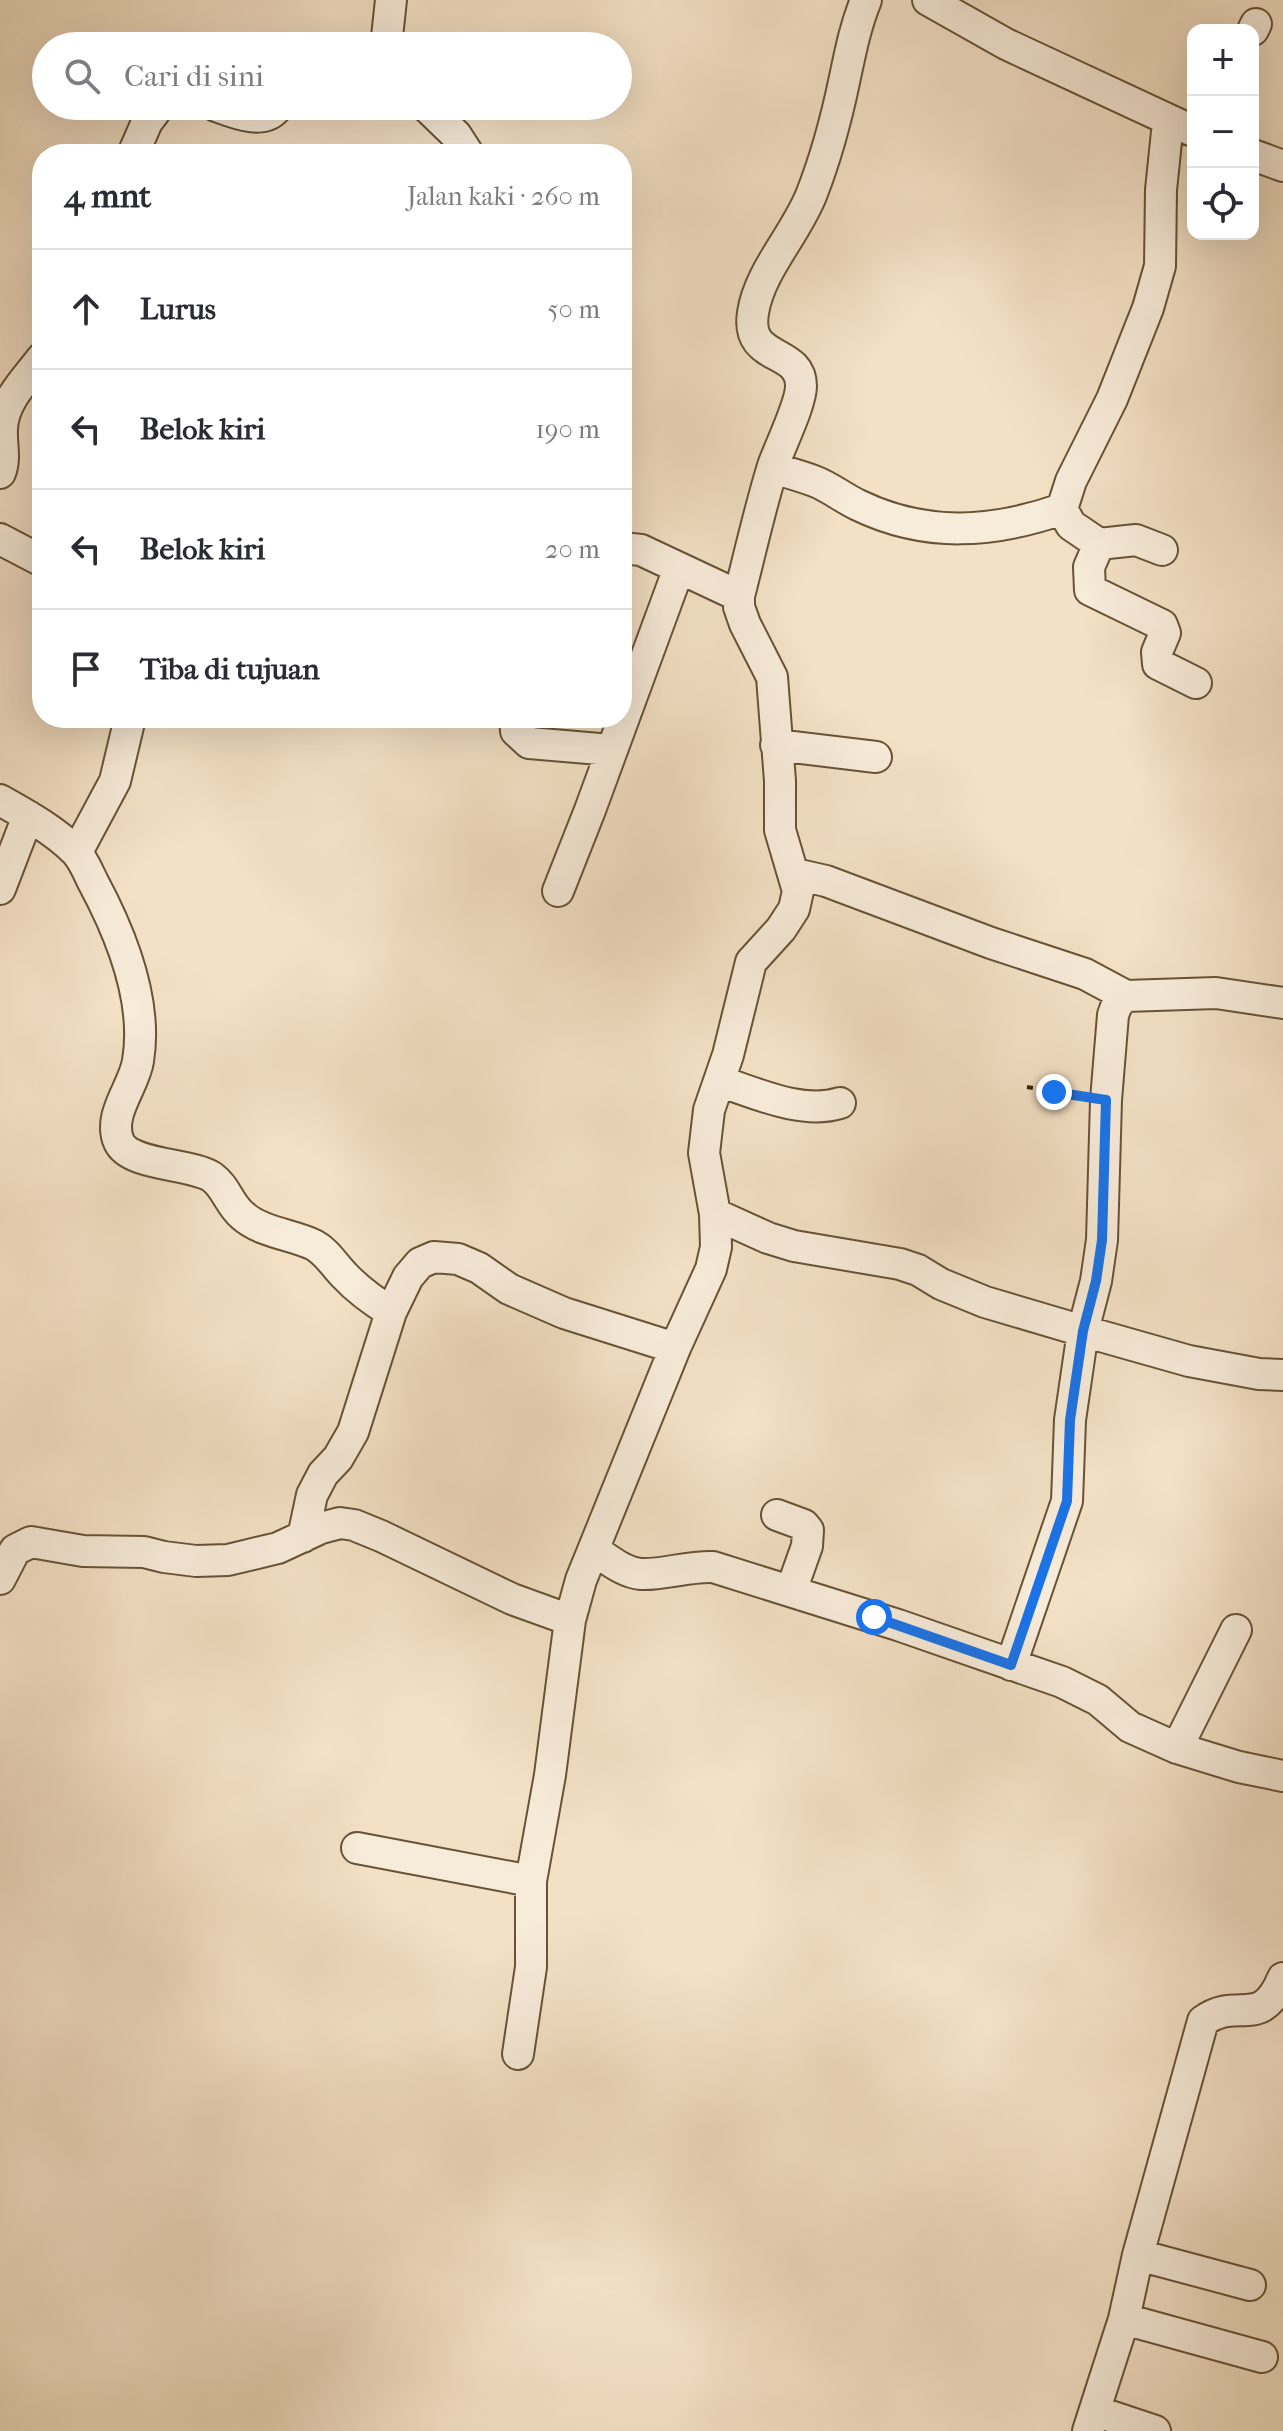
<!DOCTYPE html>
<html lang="id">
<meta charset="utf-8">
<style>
:root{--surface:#fff;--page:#f2f2f3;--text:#2b2b33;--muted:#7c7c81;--line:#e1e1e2}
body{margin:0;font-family:"IM FELL French Canon",serif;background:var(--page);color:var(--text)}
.controls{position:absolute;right:24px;top:24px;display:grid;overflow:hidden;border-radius:16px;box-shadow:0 8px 32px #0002}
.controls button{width:72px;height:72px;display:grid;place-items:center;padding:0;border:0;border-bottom:2px solid var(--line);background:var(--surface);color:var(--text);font:40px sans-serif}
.stop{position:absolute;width:24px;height:24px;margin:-18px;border:6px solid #1a73e8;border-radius:50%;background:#fff}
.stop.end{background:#1a73e8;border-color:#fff;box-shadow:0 2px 8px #0008}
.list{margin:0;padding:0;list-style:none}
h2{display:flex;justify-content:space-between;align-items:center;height:104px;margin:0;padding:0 32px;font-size:34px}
h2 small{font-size:26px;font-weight:400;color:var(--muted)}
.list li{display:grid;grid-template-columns:52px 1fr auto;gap:24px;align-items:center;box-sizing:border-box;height:120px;padding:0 32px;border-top:2px solid var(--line)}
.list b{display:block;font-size:30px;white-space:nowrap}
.list em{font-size:26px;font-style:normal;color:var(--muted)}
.icon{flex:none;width:44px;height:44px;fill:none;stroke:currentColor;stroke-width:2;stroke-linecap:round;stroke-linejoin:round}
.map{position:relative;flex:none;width:1283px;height:2431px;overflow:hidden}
.search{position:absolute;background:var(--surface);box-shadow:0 8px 32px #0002;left:32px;top:32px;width:600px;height:88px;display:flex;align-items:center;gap:20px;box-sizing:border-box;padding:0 28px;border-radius:44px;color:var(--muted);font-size:30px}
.panel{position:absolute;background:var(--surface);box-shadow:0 8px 32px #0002;left:32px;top:144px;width:600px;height:584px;border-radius:32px}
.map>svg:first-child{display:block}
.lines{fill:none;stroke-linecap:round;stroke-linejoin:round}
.minor-casing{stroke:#685335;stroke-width:34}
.path{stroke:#3a2405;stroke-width:4;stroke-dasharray:6 4;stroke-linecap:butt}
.minor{stroke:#f7ebd9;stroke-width:30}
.route{stroke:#1a73e8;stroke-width:10}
</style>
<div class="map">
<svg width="1283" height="2431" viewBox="0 0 1283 2431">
<rect width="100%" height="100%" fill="#f3e0c5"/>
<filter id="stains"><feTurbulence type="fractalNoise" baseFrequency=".0025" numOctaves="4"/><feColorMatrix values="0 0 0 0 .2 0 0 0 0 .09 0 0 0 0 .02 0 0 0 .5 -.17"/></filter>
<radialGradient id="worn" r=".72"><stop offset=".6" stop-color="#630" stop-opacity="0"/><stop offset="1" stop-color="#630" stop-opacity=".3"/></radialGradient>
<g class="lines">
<g class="minor-casing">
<path id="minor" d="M 928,0 L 1006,44 L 1193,131
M 1253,30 L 1256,24
M 386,46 L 391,0
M 216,106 C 235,113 265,126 278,106
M 426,106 L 456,135 L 467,152
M 1168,122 L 1161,190 L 1160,266 L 1148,308 L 1112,399 L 1071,481 L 1062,509 L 1071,525 L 1099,544 L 1089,567 L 1090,590 L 1162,625 L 1165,633 L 1157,652 L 1158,664 L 1196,683
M 133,154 L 147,122 L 159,106
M 1253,155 L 1283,166
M 773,468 C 786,472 801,476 814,481 C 830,487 843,498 858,505 C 926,538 993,533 1062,509
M 0,473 C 6,458 1,444 2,429 C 3,401 26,379 42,358
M 0,539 L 42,561
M 1099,544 L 1136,540 L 1162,550
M 622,548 L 641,550 L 739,596
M 515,718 L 516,731 L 529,743 L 611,750
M 776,745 L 876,757
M 0,800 C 25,814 54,830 75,851 C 83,859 88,872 93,882 C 121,934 148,1001 138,1061 C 134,1087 107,1115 119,1142 C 130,1166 190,1163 212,1177 C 226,1187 229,1204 242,1215 C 262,1233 291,1234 314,1245 C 327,1252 334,1265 344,1275 C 358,1290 373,1301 391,1312
M 77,852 L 115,781 L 130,718
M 795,874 L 826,881 L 991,943 L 1085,974 L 1126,996
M 0,889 L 28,816
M 558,891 L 590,810 L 679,568
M 719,1081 C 756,1093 802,1115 840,1103
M 715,1214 L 768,1238 L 794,1246 L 900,1264 L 918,1270 L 941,1284 L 985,1302 L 1083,1331 L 1189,1361 L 1259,1374 L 1283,1375
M 777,1515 L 804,1525 L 808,1530 L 807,1546 L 791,1591
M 303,1537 L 312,1495 L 323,1474 L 338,1458 L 353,1432 L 391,1312 L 408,1277 L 420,1263 L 434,1257 L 458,1259 L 479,1268 L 509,1289 L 564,1313 L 675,1348
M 594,1550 C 608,1559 624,1573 641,1574 C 663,1575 688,1566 713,1567 L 898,1625 L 1062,1682 L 1098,1700 L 1130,1727 L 1177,1748 L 1239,1767 L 1283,1776
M 0,1579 L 15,1550 L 31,1542 L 83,1551 L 144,1552 L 164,1557 L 196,1561 L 228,1560 L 278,1548 L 321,1528 L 340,1523 L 354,1525 L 381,1536 L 512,1599 L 570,1620
M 1011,1665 L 1067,1501 L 1070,1420 L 1083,1331 L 1096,1281 L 1102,1240 L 1106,1100 L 1113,1015 L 1117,1004 L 1126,996 L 1216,993 L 1283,1003
M 1177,1748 L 1236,1630
M 357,1848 L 531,1881
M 518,2054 L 531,1967 L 531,1881 L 550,1775 L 570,1620 L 581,1580 L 675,1348 L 711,1269 L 716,1247 L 715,1214 L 704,1153 L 709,1110 L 728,1055 L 751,962 L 781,929 L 794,909 L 798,891 L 780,830 L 780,781 L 772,677 L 745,624 L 739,607 L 739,596 C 750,553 760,508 773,466 C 780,446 801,404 801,386 C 801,347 745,363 753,313 C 759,271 797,233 812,193 C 826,157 836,120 844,82 C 850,54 855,27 866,0
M 1138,2255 L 1250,2285
M 1124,2319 L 1262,2357
M 1095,2411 L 1155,2431
M 1088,2431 L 1124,2319 L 1138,2255 L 1203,2021 C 1239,1995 1260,2032 1283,1978"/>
</g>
<path class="path" d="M 1027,1087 L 1084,1096"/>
<use href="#minor" class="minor"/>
</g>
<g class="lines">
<path class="route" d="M 874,1617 L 1011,1665 L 1067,1501 L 1070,1420 L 1083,1331 L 1096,1281 L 1102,1240 L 1106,1100 L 1054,1092"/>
</g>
<rect width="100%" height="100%" filter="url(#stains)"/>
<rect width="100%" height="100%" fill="url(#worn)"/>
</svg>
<div class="controls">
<button>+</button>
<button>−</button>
<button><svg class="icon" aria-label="locate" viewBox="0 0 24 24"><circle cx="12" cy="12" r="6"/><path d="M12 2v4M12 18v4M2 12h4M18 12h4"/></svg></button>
</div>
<div class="stop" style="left:874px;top:1617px"></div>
<div class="stop end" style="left:1054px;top:1092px"></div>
<div class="search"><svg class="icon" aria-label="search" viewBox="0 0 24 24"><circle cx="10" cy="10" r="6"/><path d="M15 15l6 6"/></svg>Cari di sini</div>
<section class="panel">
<h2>4 mnt<small>Jalan kaki · 260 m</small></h2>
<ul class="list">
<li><svg class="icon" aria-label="ahead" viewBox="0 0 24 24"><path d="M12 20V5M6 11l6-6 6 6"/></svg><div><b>Lurus</b></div><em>50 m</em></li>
<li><svg class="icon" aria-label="left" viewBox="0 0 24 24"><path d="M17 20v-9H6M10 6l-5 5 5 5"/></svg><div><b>Belok kiri</b></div><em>190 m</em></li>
<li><svg class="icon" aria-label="left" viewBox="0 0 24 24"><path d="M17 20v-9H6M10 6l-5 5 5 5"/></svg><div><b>Belok kiri</b></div><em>20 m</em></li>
<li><svg class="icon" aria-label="arrive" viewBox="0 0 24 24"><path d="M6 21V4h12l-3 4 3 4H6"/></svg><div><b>Tiba di tujuan</b></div></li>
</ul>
</section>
</div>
